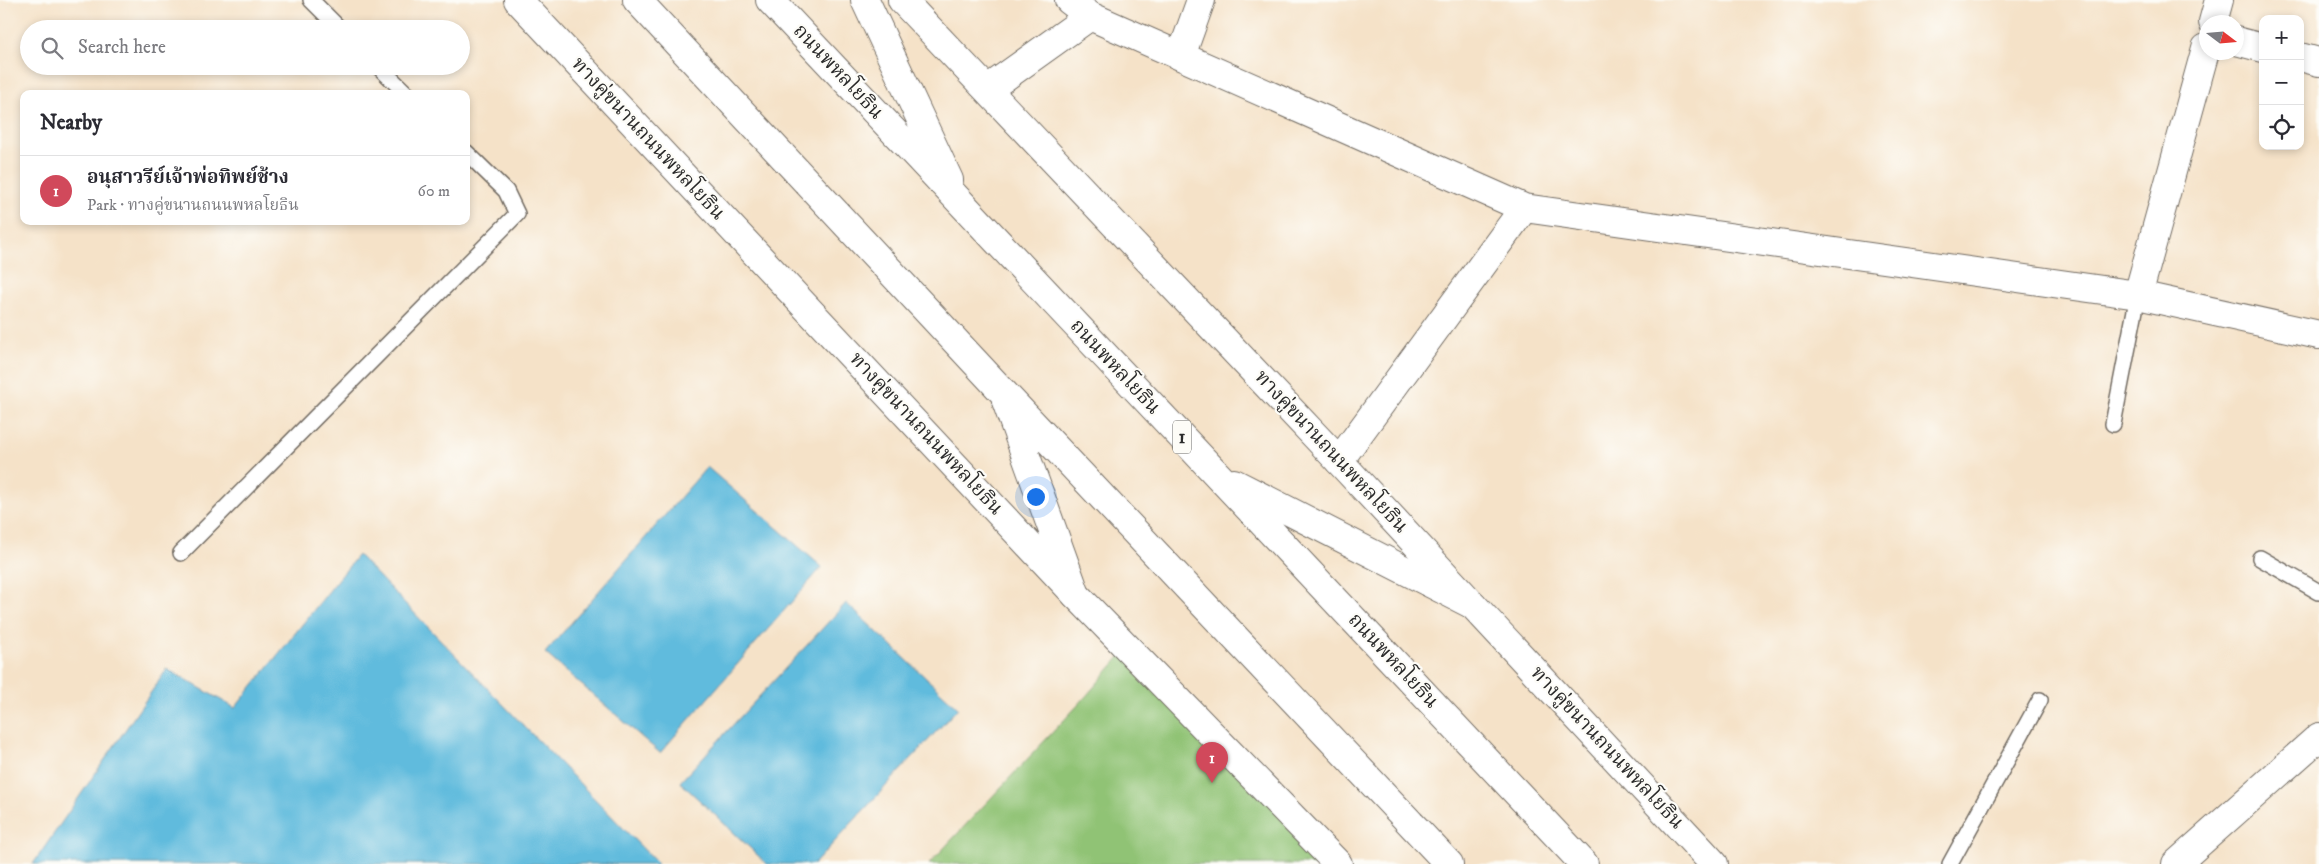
<!DOCTYPE html>
<meta charset="utf-8">
<style>
:root{--surface:#fff;--page:#f7f7f7;--text:#2b2b33;--muted:#7c7c81;--line:#e1e1e2;--accent:#d1495b}
body{margin:0;font-family:"IM FELL DW Pica","Noto Serif Thai",serif;background:var(--page);color:var(--text)}
.controls{position:absolute;right:15px;top:15px;display:grid;overflow:hidden;border-radius:10px;box-shadow:0 2px 8px #0003}
.controls button{width:45px;height:45px;display:grid;place-items:center;padding:0;border:0;border-bottom:1px solid var(--line);background:var(--surface);color:var(--text);font:25px sans-serif}
.compass{position:absolute;left:2199px;top:15px;width:45px;height:45px;border-radius:50%;background:var(--surface);box-shadow:0 2px 8px #0003;rotate:106deg}
.you{position:absolute;left:1035px;top:496px;width:18px;height:18px;margin:-12px;border:4px solid #fff;border-radius:50%;background:#1a73e8;box-shadow:0 0 0 8px #1a73e833}
.badge{display:grid;place-items:center;width:32px;height:32px;border-radius:50%;background:var(--accent);color:#fff;font-size:16px;font-weight:700}
.pin{position:absolute;translate:-50% -41px;filter:drop-shadow(0 1px 2px #0008)}
.pin::after{content:'';position:absolute;top:26px;width:18px;height:15px;background:inherit;clip-path:polygon(0 0,100% 0,50% 100%)}
.list{margin:0;padding:0;list-style:none}
h2{display:flex;justify-content:space-between;align-items:center;height:65px;margin:0;padding:0 20px;font-size:21px}
h2 small{font-size:16px;font-weight:400;color:var(--muted)}
.list li{display:grid;grid-template-columns:32px 1fr auto;gap:15px;align-items:center;box-sizing:border-box;height:70px;padding:0 20px;border-top:1px solid var(--line)}
.list b{display:block;font-size:19px;white-space:nowrap}
.list p{margin:0;font-size:16px;white-space:nowrap;color:var(--muted)}
.list em{font-size:16px;font-style:normal;color:var(--muted)}
.icon{flex:none;width:28px;height:28px;fill:none;stroke:currentColor;stroke-width:2;stroke-linecap:round;stroke-linejoin:round}
.map{position:relative;flex:none;width:2319px;height:864px;overflow:hidden}
.search{position:absolute;background:var(--surface);box-shadow:0 2px 8px #0003;left:20px;top:20px;width:450px;height:55px;display:flex;align-items:center;gap:12px;box-sizing:border-box;padding:0 18px;border-radius:28px;color:var(--muted);font-size:19px}
.panel{position:absolute;background:var(--surface);box-shadow:0 2px 8px #0003;left:20px;top:90px;width:450px;height:135px;border-radius:10px}
.map>svg:first-child{display:block}
.green{fill:#90c374;stroke:#5e7750}
.water{fill:#60bbdd;stroke:#467384}
.lines{fill:none;stroke-linecap:round;stroke-linejoin:round}
.service-casing{stroke:#726b62;stroke-width:18}
.minor-casing{stroke:#726b62;stroke-width:30}
.secondary-casing{stroke:#726b62;stroke-width:30}
.trunk-casing{stroke:#726b62;stroke-width:30}
.service{stroke:#fff;stroke-width:15}
.minor{stroke:#fff;stroke-width:28}
.secondary{stroke:#fff;stroke-width:28}
.trunk{stroke:#fff;stroke-width:28}
.labels{text-anchor:middle;dominant-baseline:central;stroke-width:4.5;stroke-linejoin:round;paint-order:stroke}
.shield{fill:#fdfcf7;stroke:#6a6a68;stroke-width:1}
.shield-label{font-size:19px;font-weight:bold;fill:#2b2b2b}
.street-label{font-size:20px;fill:#2b2b2b;stroke:#fdfcf7}
</style>
<div class="map">
<svg width="2319" height="864" viewBox="0 0 2319 864">
<rect width="100%" height="100%" fill="#fdfcf7"/>
<filter id="ink" filterUnits="userSpaceOnUse"><feTurbulence type="fractalNoise" baseFrequency=".02" numOctaves="2"/><feDisplacementMap in="SourceGraphic" scale="10" xChannelSelector="R" yChannelSelector="G"/><feConvolveMatrix kernelMatrix="1 2 1 2 8 2 1 2 1" color-interpolation-filters="sRGB"/></filter>
<filter id="wash" filterUnits="userSpaceOnUse"><feTurbulence type="fractalNoise" baseFrequency=".0096" numOctaves="4" result="noise"/><feDisplacementMap in="SourceGraphic" scale="20" xChannelSelector="R" yChannelSelector="G"/><feGaussianBlur stdDeviation="1.12" result="paint"/><feColorMatrix in="noise" values="0 0 0 0 0 0 0 0 0 0 0 0 0 0 0 0 0 1.4 0 .05"/><feComposite in="paint" operator="in"/></filter>
<g filter="url(#wash)">
<rect width="100%" height="100%" fill="#f5e2c8"/>
<path class="green" d="M 1128,648 L 1337,864 L 929,864 L 1080,703 Z"/>
<path class="water" d="M 707,467 L 822,567 L 660,753 L 545,653 Z
M 358,555 L 658,864 L 33,864 L 167,669 L 235,708 Z
M 846,603 L 958,708 L 814,864 L 767,864 L 680,782 Z"/>
</g>
<g filter="url(#ink)">
<g class="lines">
<g class="service-casing">
<path id="service" d="M 311,0 L 340,29
M 378,66 L 407,94
M 2113,424 L 2138,295
M 181,553 L 517,214 L 506,191 L 466,152
M 2260,558 L 2319,592
M 1950,864 L 2040,700"/>
</g>
<g class="minor-casing">
<path id="minor" d="M 1069,0 L 1090,16
M 2213,22 L 2219,0
M 2236,41 L 2263,48
M 1181,56 L 1201,0
M 2300,57 L 2319,62
M 988,89 L 1090,16 L 1524,208 L 2138,295 L 2319,335
M 2138,295 L 2206,48
M 1339,461 L 1524,208
M 2176,864 L 2319,737"/>
</g>
<g class="secondary-casing">
<path id="secondary" d="M 518,0 L 1076,595 L 1338,864
M 902,0 L 1339,461 L 1714,864"/>
</g>
<g class="trunk-casing">
<path id="trunk" d="M 637,0 L 1002,391 L 1449,864
M 770,0 L 1584,864
M 865,0 L 949,180
M 1006,401 L 1076,595
M 1234,483 L 1473,605"/>
</g>
<use href="#service" class="service"/>
<use href="#minor" class="minor"/>
<use href="#secondary" class="secondary"/>
<use href="#trunk" class="trunk"/>
</g>
</g>
<g class="labels">
<rect class="shield" x="1173" y="420.5" width="18" height="33" rx="4"/>
<g class="shield-label">
<text x="1182" y="437">1</text>
</g>
<g class="street-label">
<text transform="translate(838 72) rotate(47)">ถนนพหลโยธิน</text>
<text transform="translate(648 139) rotate(47)">ทางคู่ขนานถนนพหลโยธิน</text>
<text transform="translate(1115 367) rotate(47)">ถนนพหลโยธิน</text>
<text transform="translate(926 434) rotate(47)">ทางคู่ขนานถนนพหลโยธิน</text>
<text transform="translate(1331 452) rotate(47)">ทางคู่ขนานถนนพหลโยธิน</text>
<text transform="translate(1393 661) rotate(47)">ถนนพหลโยธิน</text>
<text transform="translate(1607 748) rotate(47)">ทางคู่ขนานถนนพหลโยธิน</text>
</g>
</g>
</svg>
<div class="controls">
<button>+</button>
<button>−</button>
<button><svg class="icon" aria-label="locate" viewBox="0 0 24 24"><circle cx="12" cy="12" r="6"/><path d="M12 2v4M12 18v4M2 12h4M18 12h4"/></svg></button>
</div>
<svg class="compass" viewBox="-18 -18 36 36"><path d="M0-13l5 13h-10z" fill="#e53935"/><path d="M0 13l5-13h-10z" fill="#7c7c81"/></svg>
<div class="you"></div>
<div class="pin badge" style="left:1212px;top:783px">1</div>
<div class="search"><svg class="icon" aria-label="search" viewBox="0 0 24 24"><circle cx="10" cy="10" r="6"/><path d="M15 15l6 6"/></svg>Search here</div>
<section class="panel">
<h2>Nearby<small></small></h2>
<ul class="list">
<li><span class="badge">1</span><div><b>อนุสาวรีย์เจ้าพ่อทิพย์ช้าง</b><p>Park · ทางคู่ขนานถนนพหลโยธิน</p></div><em>60 m</em></li>
</ul>
</section>
</div>
